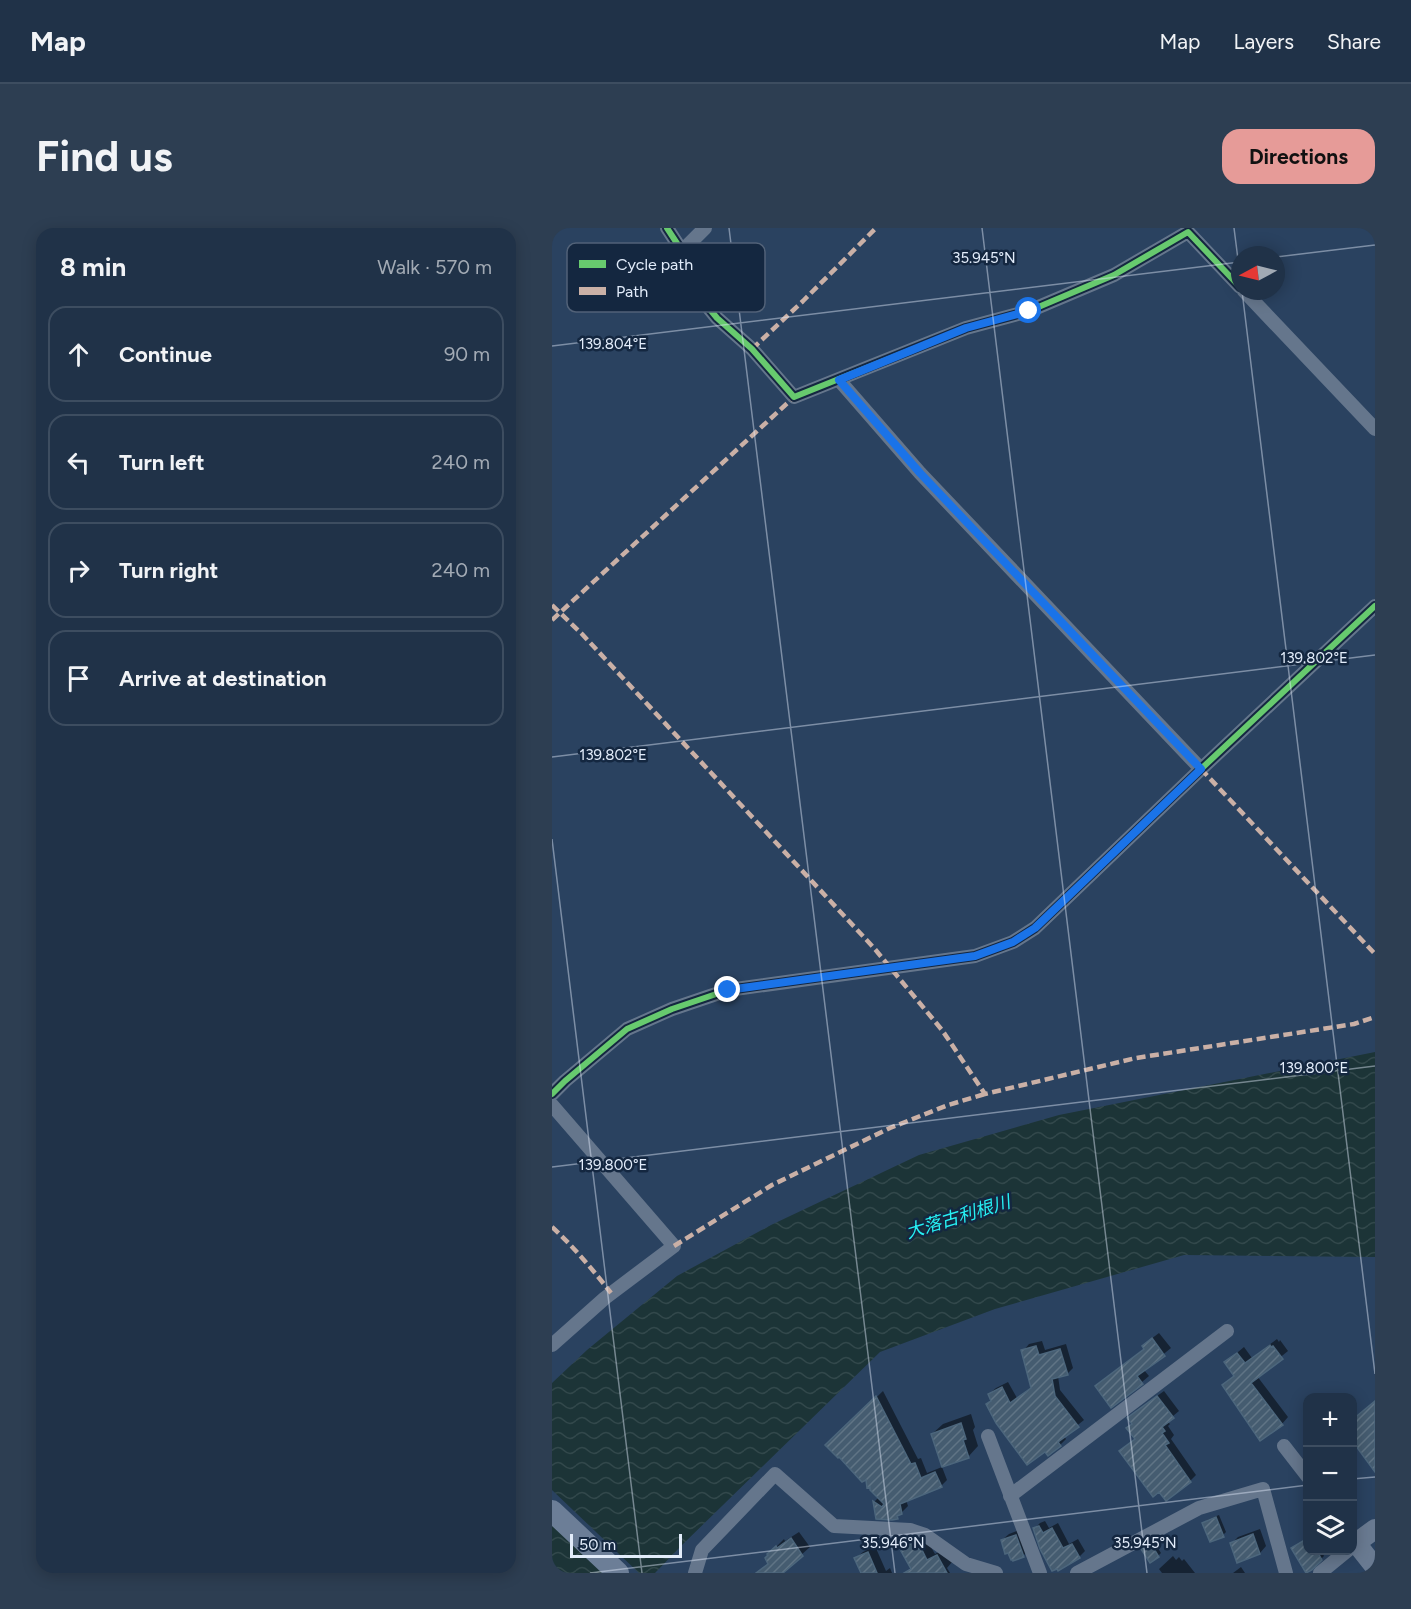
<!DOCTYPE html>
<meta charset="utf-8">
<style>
:root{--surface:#203248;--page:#2d3e52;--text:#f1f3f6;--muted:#a2aab4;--line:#3d4d60;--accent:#e69b98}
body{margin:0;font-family:Figtree,"Noto Sans JP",sans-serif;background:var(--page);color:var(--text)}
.controls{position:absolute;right:18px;bottom:18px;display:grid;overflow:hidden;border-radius:12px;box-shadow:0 3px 15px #0003}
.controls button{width:54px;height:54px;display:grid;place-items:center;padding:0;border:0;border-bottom:2px solid var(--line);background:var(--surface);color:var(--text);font:30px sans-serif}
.compass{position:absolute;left:679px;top:18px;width:54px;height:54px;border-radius:50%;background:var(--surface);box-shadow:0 3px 15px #0003;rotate:263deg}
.scale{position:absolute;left:18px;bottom:15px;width:112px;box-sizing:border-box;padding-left:6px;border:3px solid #e2ecfa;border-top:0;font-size:16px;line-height:21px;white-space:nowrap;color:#e2ecfa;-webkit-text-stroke:4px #142740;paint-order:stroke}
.stop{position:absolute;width:18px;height:18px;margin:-14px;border:4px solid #1a73e8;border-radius:50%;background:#fff}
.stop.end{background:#1a73e8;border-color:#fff;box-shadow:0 2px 6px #0008}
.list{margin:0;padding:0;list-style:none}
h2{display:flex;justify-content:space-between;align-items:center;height:78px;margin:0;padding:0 24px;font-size:26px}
h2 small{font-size:20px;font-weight:400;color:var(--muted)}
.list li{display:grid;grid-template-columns:39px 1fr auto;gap:18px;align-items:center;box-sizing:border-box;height:96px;margin:0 12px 12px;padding:0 12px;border:2px solid var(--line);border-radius:18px}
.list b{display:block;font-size:22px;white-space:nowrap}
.list em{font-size:20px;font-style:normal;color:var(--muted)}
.icon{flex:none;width:33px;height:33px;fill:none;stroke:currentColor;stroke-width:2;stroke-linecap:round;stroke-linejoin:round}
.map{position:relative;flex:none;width:823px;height:1345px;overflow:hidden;border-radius:18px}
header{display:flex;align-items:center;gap:36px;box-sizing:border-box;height:84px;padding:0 30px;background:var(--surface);border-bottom:2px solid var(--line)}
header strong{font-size:28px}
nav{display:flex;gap:33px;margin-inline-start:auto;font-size:21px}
.intro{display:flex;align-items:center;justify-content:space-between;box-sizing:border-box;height:144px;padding:0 36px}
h1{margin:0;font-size:42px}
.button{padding:15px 27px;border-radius:18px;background:var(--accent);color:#111;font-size:21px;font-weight:700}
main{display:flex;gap:36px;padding:0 36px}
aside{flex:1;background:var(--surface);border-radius:18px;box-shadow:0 3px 15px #0003}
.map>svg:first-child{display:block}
.water{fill:url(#water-waves)}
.pier{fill:#2a4260}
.shadow{fill:#0007}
.building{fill:url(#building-hatch);stroke:#4c667c;stroke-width:1.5}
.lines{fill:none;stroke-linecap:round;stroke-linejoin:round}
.street{stroke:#65768c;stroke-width:14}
.secondary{stroke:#697a91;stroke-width:20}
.primary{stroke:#6c7e97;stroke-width:22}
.quiet{stroke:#cab0a6;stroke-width:4.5;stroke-dasharray:9 4.5;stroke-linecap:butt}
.cycleway-casing{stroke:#142740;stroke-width:10}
.cycleway{stroke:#67ca6e;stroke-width:6}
.route{stroke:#1a73e8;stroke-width:8}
.ticks{fill:none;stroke:#e2ecfa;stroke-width:1.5;stroke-opacity:0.45}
.labels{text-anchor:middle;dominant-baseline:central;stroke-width:5;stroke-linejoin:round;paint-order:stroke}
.water-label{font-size:18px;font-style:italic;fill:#26eff3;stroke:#142740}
.key{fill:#142740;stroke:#526278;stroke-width:1.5}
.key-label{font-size:16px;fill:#e2ecfa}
.ticks-label{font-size:15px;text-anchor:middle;fill:#e2ecfa;stroke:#142740;stroke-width:5;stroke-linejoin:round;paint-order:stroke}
</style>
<header>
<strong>Map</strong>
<nav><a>Map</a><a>Layers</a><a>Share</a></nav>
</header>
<div class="intro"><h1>Find us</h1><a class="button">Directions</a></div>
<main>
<aside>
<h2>8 min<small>Walk · 570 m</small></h2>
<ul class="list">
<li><svg class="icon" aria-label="ahead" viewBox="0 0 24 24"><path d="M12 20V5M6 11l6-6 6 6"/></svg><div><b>Continue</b></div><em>90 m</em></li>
<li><svg class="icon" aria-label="left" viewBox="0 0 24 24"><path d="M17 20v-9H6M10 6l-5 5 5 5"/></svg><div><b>Turn left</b></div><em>240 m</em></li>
<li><svg class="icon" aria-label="right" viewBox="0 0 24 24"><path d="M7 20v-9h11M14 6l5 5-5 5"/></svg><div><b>Turn right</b></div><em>240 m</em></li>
<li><svg class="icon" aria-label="arrive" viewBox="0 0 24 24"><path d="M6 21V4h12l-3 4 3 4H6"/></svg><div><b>Arrive at destination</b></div></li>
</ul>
</aside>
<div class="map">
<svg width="823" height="1345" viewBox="0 0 823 1345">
<defs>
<pattern id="water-waves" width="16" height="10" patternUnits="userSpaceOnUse" patternTransform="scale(1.5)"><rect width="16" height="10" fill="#1c3437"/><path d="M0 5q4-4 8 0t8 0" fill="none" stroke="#32484b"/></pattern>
<pattern id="building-hatch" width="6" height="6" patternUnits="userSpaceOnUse" patternTransform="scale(1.5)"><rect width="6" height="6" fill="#455c70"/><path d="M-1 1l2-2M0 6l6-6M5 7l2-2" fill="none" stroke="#607485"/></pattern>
</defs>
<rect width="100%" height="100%" fill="#2a4260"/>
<path class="water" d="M 823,824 L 823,1029 L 632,1027 L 443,1081 L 328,1124 L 129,1318 L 103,1345 L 0,1345 L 0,1155 L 35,1122 L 125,1048 L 219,997 L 367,927 L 507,887 Z"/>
<path class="pier" d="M 0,1262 L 87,1345 L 54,1345 L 0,1293 Z"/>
<path class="shadow" d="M 607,1105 L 619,1120 L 592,1142 L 597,1148 L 590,1154 L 560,1178 L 552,1151 L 593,1120 L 599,1111 Z
M 725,1111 L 727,1114 L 728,1112 L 736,1123 L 705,1148 L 736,1189 L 730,1196 L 684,1147 L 674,1134 L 692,1119 L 700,1130 Z
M 490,1113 L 493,1122 L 514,1116 L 521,1140 L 515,1146 L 506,1148 L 508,1162 L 532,1192 L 512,1208 L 514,1211 L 508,1217 L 436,1176 L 440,1172 L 437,1166 L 444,1160 L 456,1154 L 465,1170 L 480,1159 L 471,1123 L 477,1116 Z
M 331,1163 L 366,1231 L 369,1230 L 375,1245 L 390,1239 L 395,1252 L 389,1258 L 354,1272 L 356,1278 L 345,1289 L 322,1274 L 327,1269 L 315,1250 L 275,1217 Z
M 612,1163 L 627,1183 L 615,1193 L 618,1196 L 616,1198 L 622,1207 L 619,1211 L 644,1247 L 638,1253 L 569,1223 L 584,1210 L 576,1200 L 581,1195 L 583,1184 Z
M 823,1173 L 823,1241 L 800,1212 L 800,1191 Z
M 419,1186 L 423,1199 L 421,1202 L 426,1218 L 416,1229 L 380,1206 L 391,1196 Z
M 667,1287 L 674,1304 L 671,1307 L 652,1295 L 655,1292 Z
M 493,1293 L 497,1300 L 506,1295 L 517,1316 L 526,1311 L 533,1323 L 527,1329 L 506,1340 L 482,1301 L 488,1295 Z
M 470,1301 L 478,1321 L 471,1328 L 450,1312 L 457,1306 Z
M 708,1301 L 714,1318 L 708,1325 L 686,1333 L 680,1315 L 686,1309 Z
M 247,1304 L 258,1319 L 229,1345 L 213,1345 L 210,1342 L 217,1335 L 217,1326 L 232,1311 L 233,1313 Z
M 370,1307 L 376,1314 L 383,1326 L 392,1321 L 400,1334 L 395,1340 L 398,1345 L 362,1345 L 351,1323 L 351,1320 L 358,1313 Z
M 756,1310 L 756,1322 L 769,1322 L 772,1328 L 759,1341 L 741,1320 Z
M 602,1314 L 609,1325 L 606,1328 L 591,1321 Z
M 323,1318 L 334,1343 L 338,1340 L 340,1345 L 311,1345 L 304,1330 L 311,1324 Z
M 621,1328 L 624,1332 L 627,1329 L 630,1333 L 632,1331 L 643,1345 L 610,1345 L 607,1341 Z
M 689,1339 L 693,1345 L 681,1345 Z"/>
<path class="building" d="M 600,1110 L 613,1128 L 585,1148 L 591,1156 L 559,1180 L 543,1158 L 592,1121 L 590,1118 Z
M 718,1117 L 719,1119 L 721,1118 L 731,1131 L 699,1155 L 731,1197 L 708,1213 L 670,1157 L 682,1148 L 672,1134 L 685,1125 L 693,1135 Z
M 484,1118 L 487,1127 L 508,1121 L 516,1147 L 500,1151 L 503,1168 L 527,1199 L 506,1214 L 509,1218 L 501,1224 L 496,1228 L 493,1224 L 475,1237 L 444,1195 L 434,1176 L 439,1173 L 436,1166 L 450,1159 L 458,1175 L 479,1160 L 469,1122 Z
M 324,1168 L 359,1236 L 363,1235 L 369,1250 L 383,1244 L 390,1259 L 348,1276 L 350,1286 L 345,1288 L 346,1291 L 340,1292 L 324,1291 L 321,1273 L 330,1279 L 332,1276 L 318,1262 L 318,1259 L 315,1260 L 314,1252 L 310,1254 L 287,1229 L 286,1230 L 273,1217 Z
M 605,1168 L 622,1190 L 610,1199 L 613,1203 L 610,1205 L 617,1215 L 613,1217 L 639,1254 L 614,1273 L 607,1264 L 601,1269 L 567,1223 L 583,1211 L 574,1200 L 580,1196 L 575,1190 Z
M 823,1173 L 823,1244 L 801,1214 L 801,1191 Z
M 409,1195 L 414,1211 L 411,1212 L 417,1230 L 390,1239 L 379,1206 Z
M 664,1289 L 672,1309 L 658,1314 L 650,1295 Z
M 487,1298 L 491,1305 L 500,1300 L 511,1320 L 520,1316 L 528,1330 L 506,1343 L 505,1341 L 500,1343 L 488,1321 L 481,1300 Z
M 701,1306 L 708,1326 L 685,1335 L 678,1315 Z
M 464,1307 L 472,1329 L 461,1333 L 461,1332 L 459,1332 L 456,1325 L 453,1326 L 449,1312 Z
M 239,1310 L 251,1328 L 231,1345 L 204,1345 L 216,1336 L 213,1330 L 216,1327 L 215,1326 L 224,1318 L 225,1320 Z
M 756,1310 L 756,1323 L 765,1323 L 770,1332 L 760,1342 L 754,1345 L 739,1320 Z
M 362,1313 L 366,1321 L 369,1320 L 375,1332 L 385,1327 L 395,1345 L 352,1345 L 359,1341 L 349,1323 L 351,1322 L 349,1320 Z
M 599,1316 L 607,1329 L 598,1335 L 589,1321 Z
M 316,1324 L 325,1345 L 309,1345 L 302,1330 Z"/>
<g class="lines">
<path class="street" d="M 115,0 L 130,23 L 147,68 L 165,90 L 200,121 L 242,169 L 414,100 L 477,83 L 562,47 L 636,4 L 688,59
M 130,23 L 153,0
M 692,63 L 823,201
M 287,152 L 368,245 L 649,541
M 0,866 L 13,853 L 75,801 L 120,781 L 176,762 L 423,728 L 461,714 L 483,700 L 649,541 L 823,378
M 0,877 L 122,1018 L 53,1070 L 0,1117
M 436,1208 L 488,1345
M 732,1218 L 756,1249
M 458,1268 L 675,1103
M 143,1345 L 150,1322 L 223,1246 L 282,1298 L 358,1302 L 373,1307 L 414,1336 L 444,1345
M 525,1345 L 647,1280 L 711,1261 L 734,1345
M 768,1345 L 796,1322"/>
<path class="secondary" d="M 823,1301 L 804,1315 L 823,1339"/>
<path class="primary" d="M 0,1283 L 66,1345"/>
<path class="quiet" d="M 200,121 L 251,73 L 324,0
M 0,377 L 30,406 L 322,720 L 390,802 L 433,866 L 584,830 L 802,796 L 823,789
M 0,392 L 242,169
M 649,541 L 823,726
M 0,999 C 22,1019 41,1042 59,1065
M 122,1018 L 220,957 L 338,900 L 396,877 L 433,866"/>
<g class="cycleway-casing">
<path id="cycleway" d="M 115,0 L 130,23 L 147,68 L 165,90 L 200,121 L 242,169 L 414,100 L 477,83 L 562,47 L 636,4 L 688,59
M 0,866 L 13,853 L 75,801 L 120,781 L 176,762 L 423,728 L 461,714 L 483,700 L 649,541 L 823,378"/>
</g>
<use href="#cycleway" class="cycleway"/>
</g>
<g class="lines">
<path class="route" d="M 176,762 L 423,728 L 461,714 L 483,700 L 649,541 L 368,245 L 287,152 L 414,100 L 477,83"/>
</g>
<path class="ticks" d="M 177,0 L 343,1345M 430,0 L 595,1345M 682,0 L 688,47M 724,29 L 823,17M 690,63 L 823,1146M 0,118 L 688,34M 0,529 L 823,427M 0,611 L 90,1345M 0,939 L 823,838M 800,1251 L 823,1249M 38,1345 L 756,1257"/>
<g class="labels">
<g class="water-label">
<text transform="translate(406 989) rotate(-17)">大落古利根川</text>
</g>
</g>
<rect x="15" y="15" width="198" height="69" rx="9" class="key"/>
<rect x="27" y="32" width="27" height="8" fill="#67ca6e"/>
<rect x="27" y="59" width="27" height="8" fill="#cab0a6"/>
<g class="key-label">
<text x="64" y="42">Cycle path</text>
<text x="64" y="69">Path</text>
</g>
<g class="ticks-label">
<text x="432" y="35">35.945°N</text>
<text x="61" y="121">139.804°E</text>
<text x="762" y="435">139.802°E</text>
<text x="61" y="532">139.802°E</text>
<text x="762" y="845">139.800°E</text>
<text x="61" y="942">139.800°E</text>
<text x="341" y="1320">35.946°N</text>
<text x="593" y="1320">35.945°N</text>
</g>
</svg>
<div class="controls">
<button>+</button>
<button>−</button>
<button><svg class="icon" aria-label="layers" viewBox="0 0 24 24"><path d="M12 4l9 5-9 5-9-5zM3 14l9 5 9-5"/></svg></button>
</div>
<svg class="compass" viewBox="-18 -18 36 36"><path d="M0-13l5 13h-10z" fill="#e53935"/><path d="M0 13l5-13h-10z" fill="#a2aab4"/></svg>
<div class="scale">50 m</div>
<div class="stop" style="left:477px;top:83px"></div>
<div class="stop end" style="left:176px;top:762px"></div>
</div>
</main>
